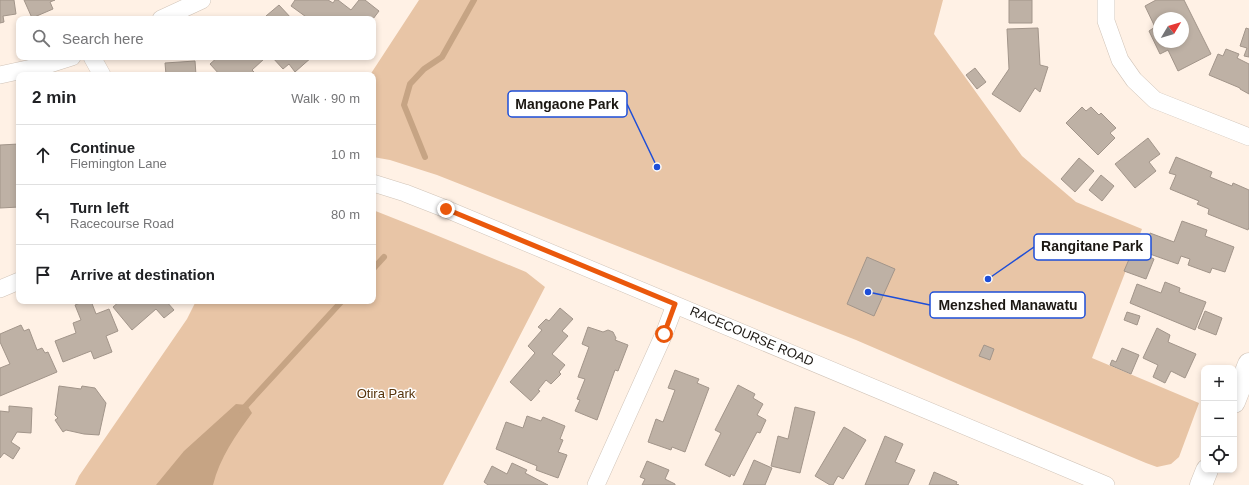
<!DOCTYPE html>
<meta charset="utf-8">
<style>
:root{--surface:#fff;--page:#f6f6f6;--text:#202124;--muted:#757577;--line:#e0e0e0}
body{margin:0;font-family:Helvetica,sans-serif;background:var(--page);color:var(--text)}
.controls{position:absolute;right:12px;bottom:12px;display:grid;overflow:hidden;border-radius:8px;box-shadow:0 2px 6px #0003}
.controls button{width:36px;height:36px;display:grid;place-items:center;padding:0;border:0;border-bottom:1px solid var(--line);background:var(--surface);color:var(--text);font:20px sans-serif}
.compass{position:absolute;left:1153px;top:12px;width:36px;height:36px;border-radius:50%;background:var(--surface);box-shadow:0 2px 6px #0003;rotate:52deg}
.stop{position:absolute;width:12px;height:12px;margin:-9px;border:3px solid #ea580c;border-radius:50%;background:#fff}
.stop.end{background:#ea580c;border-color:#fff;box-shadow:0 1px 4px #0008}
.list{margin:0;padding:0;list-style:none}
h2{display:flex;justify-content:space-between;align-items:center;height:52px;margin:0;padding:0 16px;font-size:17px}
h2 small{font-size:13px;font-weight:400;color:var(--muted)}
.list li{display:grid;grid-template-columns:26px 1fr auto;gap:12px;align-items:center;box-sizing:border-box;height:60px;padding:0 16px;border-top:1px solid var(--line)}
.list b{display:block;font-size:15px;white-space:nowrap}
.list p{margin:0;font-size:13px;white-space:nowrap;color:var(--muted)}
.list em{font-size:13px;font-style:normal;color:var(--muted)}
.icon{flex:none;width:22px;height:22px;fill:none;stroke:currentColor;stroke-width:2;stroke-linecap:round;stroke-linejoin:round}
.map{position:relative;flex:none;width:1249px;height:485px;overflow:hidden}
.search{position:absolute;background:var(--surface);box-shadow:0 2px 6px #0003;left:16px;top:16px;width:360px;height:44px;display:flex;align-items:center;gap:10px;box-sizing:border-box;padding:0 14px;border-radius:8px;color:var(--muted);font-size:15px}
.panel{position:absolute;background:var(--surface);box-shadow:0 2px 6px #0003;left:16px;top:72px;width:360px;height:232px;border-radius:8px}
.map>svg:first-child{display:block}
.green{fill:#e8c5a6}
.water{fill:#c6a484}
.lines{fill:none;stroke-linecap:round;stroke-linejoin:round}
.stream{stroke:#c6a484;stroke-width:6}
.building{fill:#beb1a5;stroke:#a2958a;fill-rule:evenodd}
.minor-casing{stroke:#d1c4b8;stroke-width:18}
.secondary-casing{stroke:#d1c4b8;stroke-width:23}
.minor{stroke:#fff;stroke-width:17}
.secondary{stroke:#fff;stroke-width:22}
.route{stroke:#ea580c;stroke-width:5}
.labels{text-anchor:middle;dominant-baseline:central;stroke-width:3;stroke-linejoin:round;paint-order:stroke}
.street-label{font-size:13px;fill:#1c1813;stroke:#fff}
.park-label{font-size:13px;fill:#56330b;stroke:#fff}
.leader{fill:none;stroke:#1d4ed8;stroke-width:1.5}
.callout-dot{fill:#1d4ed8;stroke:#fff;stroke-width:1.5}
.callout{fill:#fff;stroke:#1d4ed8;stroke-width:1.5}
.callout-label{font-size:14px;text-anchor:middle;font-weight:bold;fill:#1c1813}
</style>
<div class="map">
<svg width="1249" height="485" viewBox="0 0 1249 485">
<rect width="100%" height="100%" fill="#fff1e5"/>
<path class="green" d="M 419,0 L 943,0 L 934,34 L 1022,156 L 1076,202 L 1142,229 L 1092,358 L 1199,403 L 1179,457 L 1171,464 L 1157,467 L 1146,463 L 965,387 L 856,340 L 437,175 L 390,160 L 373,157 L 373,75 L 370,75 Z
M 373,210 L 426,231 L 526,272 L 545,287 L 443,485 L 75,485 L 79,476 L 187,319 L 196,301 L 373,301 Z"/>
<path class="water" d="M 236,404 L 247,405 L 252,413 C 236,435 220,457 213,485 L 156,485 L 184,451 Z"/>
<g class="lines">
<path class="stream" d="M 425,157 L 404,105 L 410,84 L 424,69 L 442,57 L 474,0
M 373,269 L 384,257
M 242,410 L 342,301"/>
</g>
<path class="building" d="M 0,0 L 14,0 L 16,14 L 3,16 L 4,22 L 0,23 Z
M 24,0 L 55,0 L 50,2 L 53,9 L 32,18 Z
M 295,0 L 328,0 L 333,3 L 335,0 L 338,0 L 351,10 L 359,0 L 365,0 L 379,11 L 373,19 L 309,19 L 291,6 Z
M 1009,0 L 1032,0 L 1032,23 L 1009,23 Z
M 1156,0 L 1184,0 L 1211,54 L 1178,71 L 1168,50 L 1160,54 L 1149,31 L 1155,27 L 1145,6 ZM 1159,18 L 1183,18 L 1183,42 L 1159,42 Z
M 279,5 L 292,19 L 269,19 L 266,16 Z
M 1038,28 L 1040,65 L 1048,67 L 1040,92 L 1035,88 L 1020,112 L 992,94 L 1009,69 L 1007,29 Z
M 1246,28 L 1249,29 L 1249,57 L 1244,56 L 1247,48 L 1240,46 Z
M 1226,49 L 1239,54 L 1237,58 L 1249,64 L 1249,94 L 1240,89 L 1240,88 L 1209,75 L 1218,54 L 1223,56 Z
M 218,57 L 263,57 L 264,59 L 252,70 L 257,75 L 220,75 L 210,64 Z
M 272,57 L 312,57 L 295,72 L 289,64 L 283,69 Z
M 195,61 L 196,75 L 166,75 L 165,63 Z
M 975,68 L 986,82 L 977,89 L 966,75 Z
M 1082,107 L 1086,111 L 1091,107 L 1099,115 L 1101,113 L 1116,128 L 1110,133 L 1115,138 L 1098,155 L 1066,123 Z
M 1148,138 L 1160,154 L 1149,162 L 1156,171 L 1135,188 L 1115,164 Z
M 19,144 L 19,207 L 0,208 L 0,145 Z
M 1176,157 L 1212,172 L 1210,177 L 1232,186 L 1233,183 L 1249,190 L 1249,227 L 1248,230 L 1208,214 L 1209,209 L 1197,204 L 1199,201 L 1170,189 L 1176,175 L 1169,173 Z
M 1079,158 L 1094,171 L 1075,192 L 1061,179 Z
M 1101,175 L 1114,186 L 1102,201 L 1089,190 Z
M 1182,221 L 1207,230 L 1205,236 L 1234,247 L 1225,272 L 1212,268 L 1210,273 L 1188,265 L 1190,259 L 1181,256 L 1178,264 L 1133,248 L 1137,237 L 1148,241 L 1150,233 L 1174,242 Z
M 1133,250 L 1154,259 L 1146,279 L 1124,271 Z
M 867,257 L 895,269 L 874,316 L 847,304 Z
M 1165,282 L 1180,288 L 1179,292 L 1206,302 L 1195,330 L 1130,303 L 1137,284 L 1161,293 Z
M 85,301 L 91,301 L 96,314 L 109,309 L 118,331 L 106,336 L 112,352 L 94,359 L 91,351 L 63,362 L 55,341 L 76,333 L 73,323 L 81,320 L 75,305 Z
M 120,301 L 166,301 L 174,310 L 164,318 L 156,309 L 132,330 L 113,307 Z
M 560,308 L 573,319 L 562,331 L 568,336 L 552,354 L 565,365 L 559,372 L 561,374 L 551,384 L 546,380 L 538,390 L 540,391 L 531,401 L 510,382 L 535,353 L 528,346 L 542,330 L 538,327 L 546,319 L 549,321 Z
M 1205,311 L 1222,318 L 1216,335 L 1198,328 Z
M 1127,312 L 1140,316 L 1137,325 L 1124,320 Z
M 21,325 L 24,331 L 29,329 L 37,350 L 42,348 L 45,353 L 48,352 L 57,372 L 0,396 L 0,368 L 10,364 L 0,342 L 0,334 Z
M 588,327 L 603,332 L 608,330 L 613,332 L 616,338 L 615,340 L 628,345 L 618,371 L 615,370 L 597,420 L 575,411 L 580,400 L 577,399 L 585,379 L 578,377 L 589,347 L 582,344 Z
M 1157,328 L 1170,335 L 1168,342 L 1196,354 L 1185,378 L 1171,371 L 1165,383 L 1153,377 L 1158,365 L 1143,358 Z
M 984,345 L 994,349 L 990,360 L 979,356 Z
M 1122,348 L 1139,355 L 1131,374 L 1110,365 L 1112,360 L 1116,362 Z
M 675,370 L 699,379 L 697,383 L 709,388 L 685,452 L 672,447 L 671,450 L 648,442 L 656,419 L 663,422 L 675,390 L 668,388 Z
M 738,385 L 755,394 L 753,398 L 763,404 L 757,415 L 766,420 L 760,433 L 757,432 L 734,476 L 731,474 L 730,477 L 705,465 L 721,433 L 715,430 Z
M 59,386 L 81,389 L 82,386 L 95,388 L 106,403 L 99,435 L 84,434 L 66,430 L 63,432 L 55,420 L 58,418 L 55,415 Z
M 9,406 L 32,408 L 31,433 L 17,432 L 11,442 L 20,448 L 13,459 L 4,453 L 0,458 L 0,411 L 9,412 Z
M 795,407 L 815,412 L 800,473 L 771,466 L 778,436 L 788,439 Z
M 527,416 L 541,421 L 543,417 L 565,426 L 560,439 L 563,440 L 558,452 L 567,455 L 558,478 L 536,470 L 537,466 L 496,449 L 506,422 L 523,428 Z
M 844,427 L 866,440 L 843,479 L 838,476 L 833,485 L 830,485 L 815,476 Z
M 885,436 L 903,444 L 895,462 L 915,470 L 908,485 L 865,485 Z
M 754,460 L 772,468 L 765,485 L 743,485 Z
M 647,461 L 669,470 L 665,479 L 675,484 L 675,485 L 642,485 L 645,479 L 640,477 Z
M 512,463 L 527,470 L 525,473 L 548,485 L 488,485 L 484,482 L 492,466 L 507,474 Z
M 934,472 L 957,482 L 956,484 L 959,485 L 929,485 Z"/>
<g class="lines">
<g class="minor-casing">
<path id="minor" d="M 1106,0 L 1106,21 L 1120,60 L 1134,80 L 1155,100 L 1249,137
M 161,19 L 202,0
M 92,57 L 102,75
M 0,75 L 50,64 L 72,57
M 373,183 L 405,193 L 446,209 L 1106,485
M 0,289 L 19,281
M 596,485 L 664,334 L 675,305"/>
</g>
<g class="secondary-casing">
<path id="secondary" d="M 1234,402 L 1249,364
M 1201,485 L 1207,470"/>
</g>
<use href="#minor" class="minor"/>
<use href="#secondary" class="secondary"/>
</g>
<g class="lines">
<path class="route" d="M 446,209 L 675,304 L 664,334"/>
</g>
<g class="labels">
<g class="street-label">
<text transform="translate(752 336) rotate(23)">RACECOURSE ROAD</text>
</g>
<g class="park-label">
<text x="386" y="393">Otira Park</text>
</g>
</g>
<path class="leader" d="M657 167L627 104M988 279L1034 247M868 292L930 305"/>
<g class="callout-dot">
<circle cx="657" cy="167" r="4"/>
<circle cx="988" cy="279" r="4"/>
<circle cx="868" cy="292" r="4"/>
</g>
<g class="callout">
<rect x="508" y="91" width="119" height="26" rx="4"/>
<rect x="1034" y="234" width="117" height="26" rx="4"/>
<rect x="930" y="292" width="155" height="26" rx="4"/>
</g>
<g class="callout-label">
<text x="567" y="109">Mangaone Park</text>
<text x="1092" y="251">Rangitane Park</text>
<text x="1008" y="310">Menzshed Manawatu</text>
</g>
</svg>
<div class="controls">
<button>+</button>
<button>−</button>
<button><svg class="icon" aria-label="locate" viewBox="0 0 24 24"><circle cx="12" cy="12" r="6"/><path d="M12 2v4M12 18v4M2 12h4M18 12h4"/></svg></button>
</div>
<svg class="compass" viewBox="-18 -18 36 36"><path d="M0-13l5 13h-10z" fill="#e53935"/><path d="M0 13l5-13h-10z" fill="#757577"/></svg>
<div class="stop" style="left:664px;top:334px"></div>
<div class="stop end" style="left:446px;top:209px"></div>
<div class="search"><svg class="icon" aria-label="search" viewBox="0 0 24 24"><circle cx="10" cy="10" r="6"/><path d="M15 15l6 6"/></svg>Search here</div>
<section class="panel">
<h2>2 min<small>Walk · 90 m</small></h2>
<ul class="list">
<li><svg class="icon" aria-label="ahead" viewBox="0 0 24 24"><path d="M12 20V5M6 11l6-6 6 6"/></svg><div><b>Continue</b><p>Flemington Lane</p></div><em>10 m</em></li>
<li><svg class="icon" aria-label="left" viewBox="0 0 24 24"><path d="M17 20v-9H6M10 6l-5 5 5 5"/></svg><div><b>Turn left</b><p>Racecourse Road</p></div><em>80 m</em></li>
<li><svg class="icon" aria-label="arrive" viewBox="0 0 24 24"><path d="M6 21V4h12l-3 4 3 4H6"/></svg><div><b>Arrive at destination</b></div></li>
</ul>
</section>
</div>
